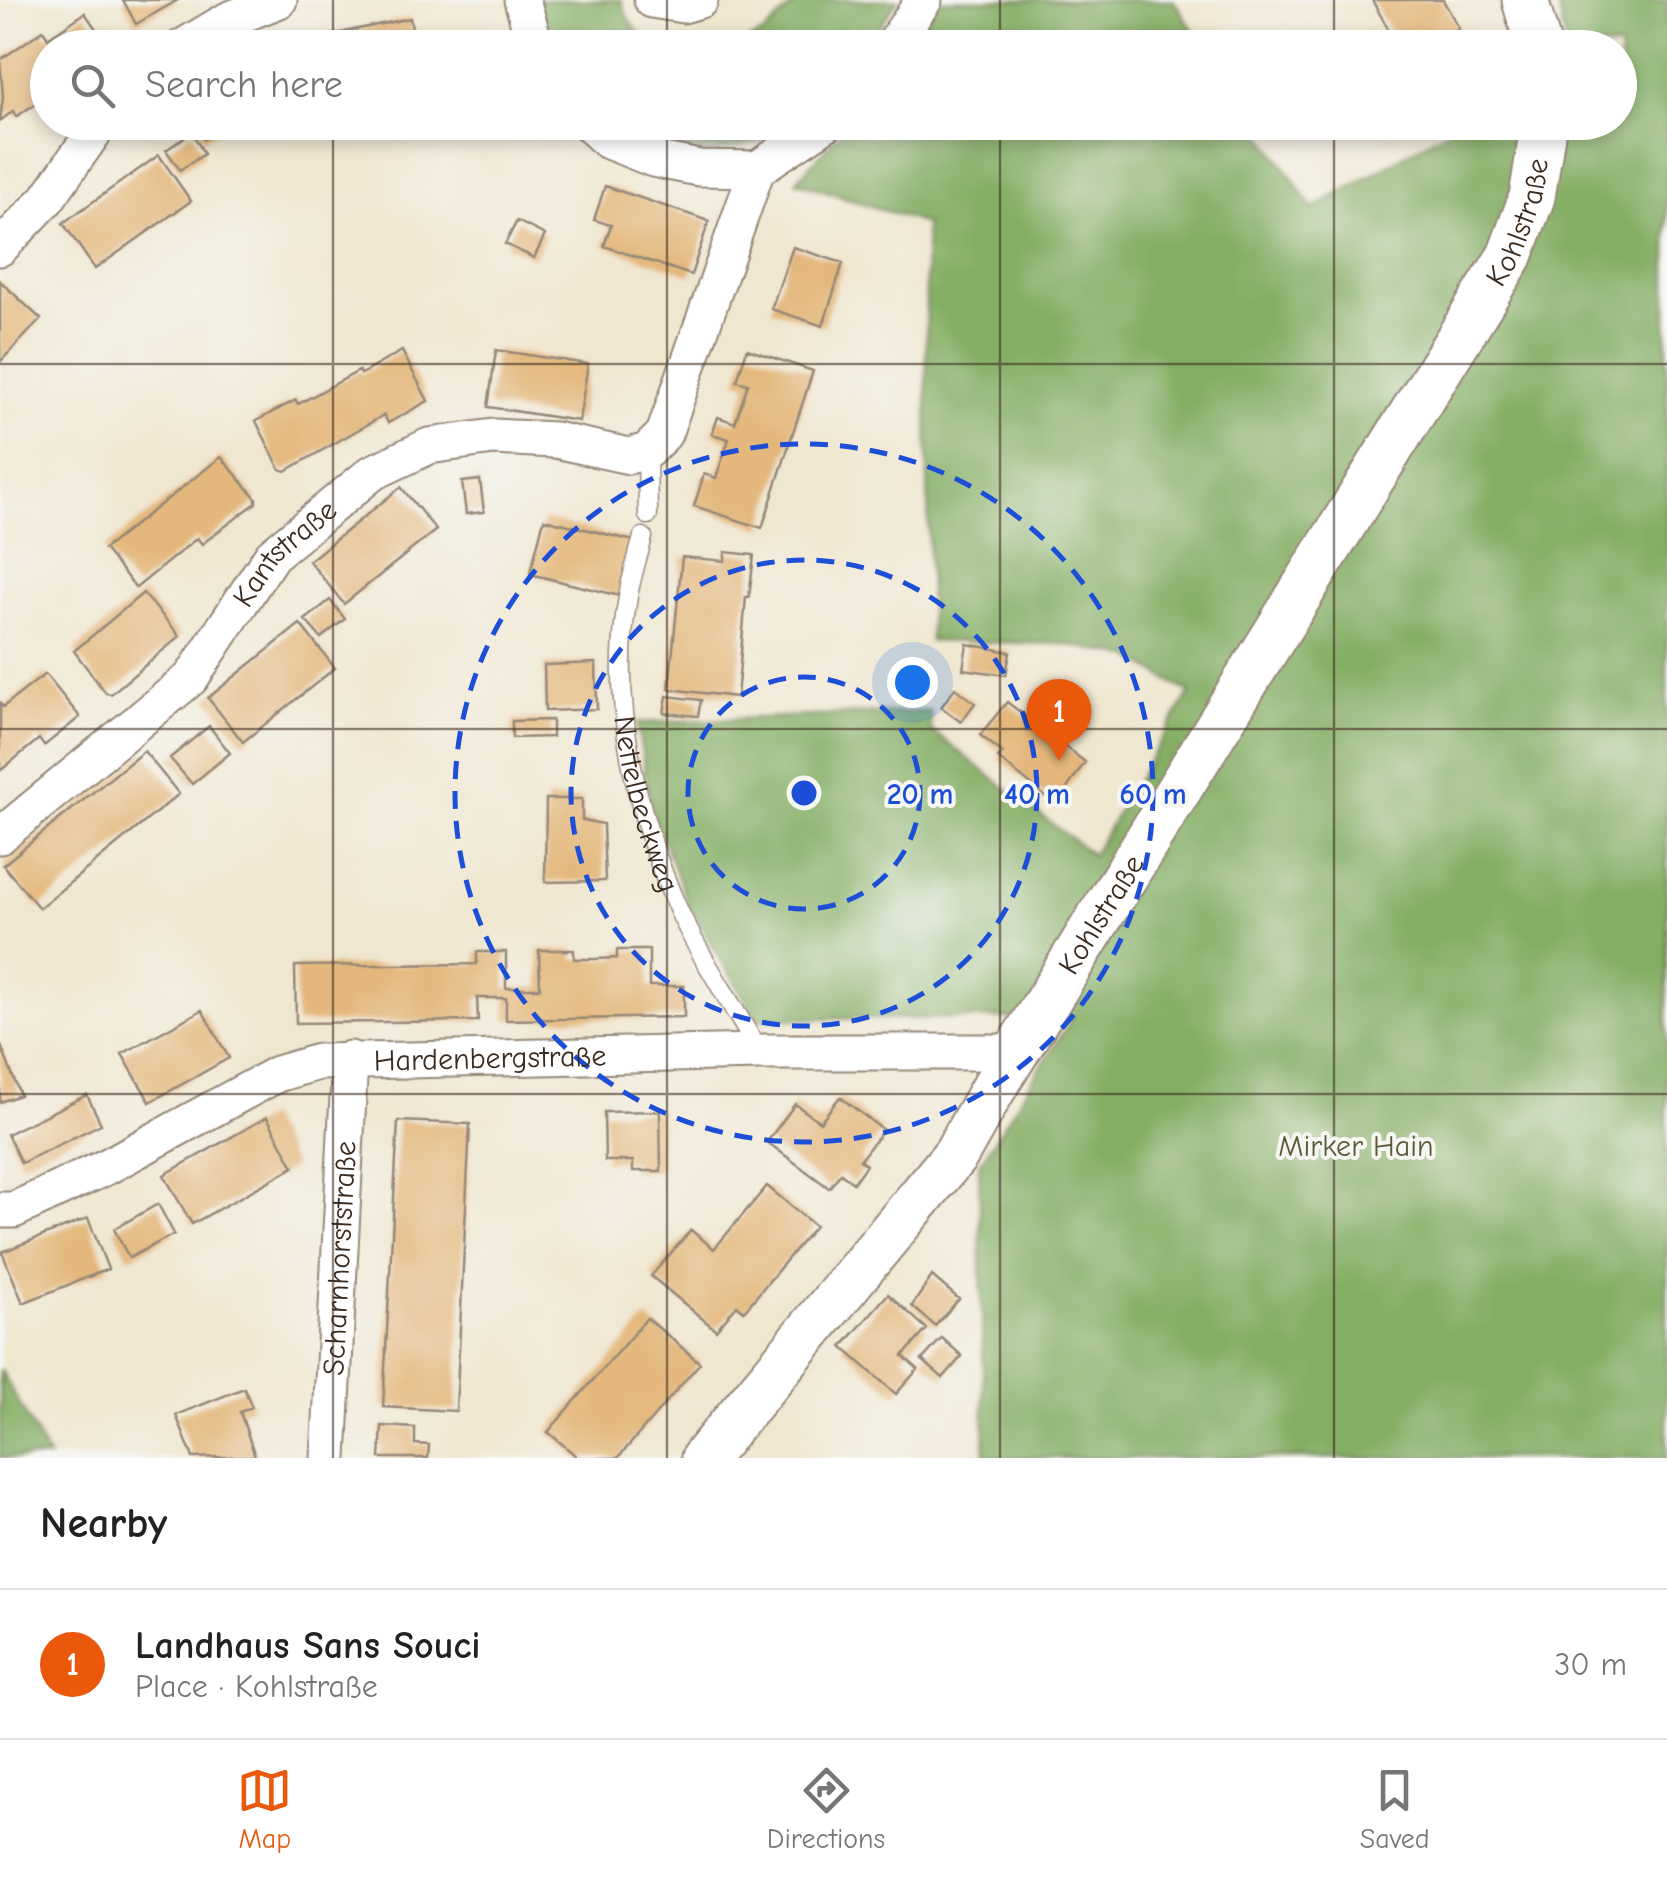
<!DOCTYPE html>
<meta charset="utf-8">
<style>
:root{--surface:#fff;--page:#f2f2f2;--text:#222;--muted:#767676;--line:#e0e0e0;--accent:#ea580c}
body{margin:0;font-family:"Comic Neue",sans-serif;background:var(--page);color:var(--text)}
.you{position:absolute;left:912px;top:682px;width:35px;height:35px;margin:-25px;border:8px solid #fff;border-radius:50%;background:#1a73e8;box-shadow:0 0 0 15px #1a73e833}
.badge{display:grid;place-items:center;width:65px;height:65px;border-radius:50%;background:var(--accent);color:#fff;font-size:32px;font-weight:700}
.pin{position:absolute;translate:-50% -82px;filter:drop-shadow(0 2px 5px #0008)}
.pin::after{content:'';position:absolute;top:52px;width:35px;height:30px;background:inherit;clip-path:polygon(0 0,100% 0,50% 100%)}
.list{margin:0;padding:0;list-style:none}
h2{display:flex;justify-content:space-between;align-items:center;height:130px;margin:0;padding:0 40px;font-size:42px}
h2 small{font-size:32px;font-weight:400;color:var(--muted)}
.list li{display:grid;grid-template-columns:65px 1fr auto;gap:30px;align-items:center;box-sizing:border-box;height:150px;padding:0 40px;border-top:2px solid var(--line)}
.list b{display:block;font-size:38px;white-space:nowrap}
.list p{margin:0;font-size:32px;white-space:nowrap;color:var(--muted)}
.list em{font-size:32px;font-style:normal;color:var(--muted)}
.icon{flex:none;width:55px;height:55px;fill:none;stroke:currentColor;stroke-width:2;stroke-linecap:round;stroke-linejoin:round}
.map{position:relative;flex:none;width:1667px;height:1458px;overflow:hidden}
.search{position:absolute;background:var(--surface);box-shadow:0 5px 15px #0003;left:30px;right:30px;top:30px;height:110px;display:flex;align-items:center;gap:25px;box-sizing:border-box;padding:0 35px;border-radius:55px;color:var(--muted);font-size:38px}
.sheet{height:280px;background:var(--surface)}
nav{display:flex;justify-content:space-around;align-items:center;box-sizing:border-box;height:140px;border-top:2px solid var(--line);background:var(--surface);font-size:28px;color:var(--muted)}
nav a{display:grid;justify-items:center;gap:5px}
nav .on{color:var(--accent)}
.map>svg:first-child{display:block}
.forest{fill:#85ae65;stroke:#606c42;stroke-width:2.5}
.building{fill:#e4b77b}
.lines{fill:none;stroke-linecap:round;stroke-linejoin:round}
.service-casing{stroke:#968878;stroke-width:21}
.minor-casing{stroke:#968878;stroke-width:39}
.tertiary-casing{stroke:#968878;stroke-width:49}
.service{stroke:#fff;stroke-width:18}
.minor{stroke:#fff;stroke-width:35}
.tertiary{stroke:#fff;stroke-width:45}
.grid{fill:none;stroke:#3b2a1e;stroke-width:2.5;stroke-opacity:0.55}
.ring{fill:none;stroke:#1d4ed8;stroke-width:5;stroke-dasharray:18 12}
.labels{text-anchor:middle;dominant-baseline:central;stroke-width:8;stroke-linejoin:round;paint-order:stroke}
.street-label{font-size:30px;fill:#3b2a1e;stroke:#f6f6f2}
.park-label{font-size:30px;fill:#5b5a38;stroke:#f6f6f2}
.centre{fill:#1d4ed8;stroke:#f6f6f2;stroke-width:5}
.ring-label{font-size:30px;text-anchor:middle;font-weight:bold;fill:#1d4ed8;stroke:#f6f6f2;stroke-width:8;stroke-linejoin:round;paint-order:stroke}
</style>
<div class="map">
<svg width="1667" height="1458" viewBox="0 0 1667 1458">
<rect width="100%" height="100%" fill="#f6f6f2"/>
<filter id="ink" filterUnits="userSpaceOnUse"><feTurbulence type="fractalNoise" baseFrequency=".01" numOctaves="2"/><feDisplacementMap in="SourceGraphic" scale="20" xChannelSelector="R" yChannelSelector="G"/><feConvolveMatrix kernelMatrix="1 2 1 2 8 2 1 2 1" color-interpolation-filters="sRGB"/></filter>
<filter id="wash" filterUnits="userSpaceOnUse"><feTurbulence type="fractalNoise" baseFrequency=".0048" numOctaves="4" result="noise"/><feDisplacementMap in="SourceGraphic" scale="40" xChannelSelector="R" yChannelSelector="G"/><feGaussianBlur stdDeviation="2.25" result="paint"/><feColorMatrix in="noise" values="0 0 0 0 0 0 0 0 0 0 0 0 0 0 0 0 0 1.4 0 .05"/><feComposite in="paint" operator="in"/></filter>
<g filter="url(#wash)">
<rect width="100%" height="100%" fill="#f0e7d1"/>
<path class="forest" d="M 538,0 L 621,0 C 630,31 643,41 676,47 L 549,47 Z
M 799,0 L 898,0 L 865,47 L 731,47 L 762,35 Z
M 938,0 L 1173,0 L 1205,47 L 908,48 Z
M 1558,0 L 1667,0 L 1667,1458 L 985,1458 L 979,1164 L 1072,1018 L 757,1019 L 689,906 L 651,810 L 637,723 L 930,711 L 931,730 L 1092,855 L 1190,693 L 1130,657 L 1065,644 L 930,641 L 925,224 L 796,181 L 849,123 L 1255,123 L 1313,209 L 1459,123 L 1620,122 L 1620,48 L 1566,47 Z
M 606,123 L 801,123 C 764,144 714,156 672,148 C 650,145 627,131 606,123 Z
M 0,1369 L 49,1458 L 0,1458 Z"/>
<g id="blocks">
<path class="building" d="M 123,0 L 178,0 L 136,24 Z
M 1372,0 L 1443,0 L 1459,28 L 1424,48 L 1399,48 Z
M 85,13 L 109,48 L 48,48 L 48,95 L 16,117 L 13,111 L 0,121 L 3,97 L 0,60 L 43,30 L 48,38 Z
M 410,18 L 416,48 L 323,48 L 321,37 Z
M 506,31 L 510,48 L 440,48 L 440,46 Z
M 280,32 L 289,48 L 252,48 Z
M 195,122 L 233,122 L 204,139 Z
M 192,132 L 204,154 L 180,170 L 166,150 Z
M 159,155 L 191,201 L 95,269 L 63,223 Z
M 605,186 L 709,221 L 691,275 L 604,246 L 611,225 L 594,220 Z
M 517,221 L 545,235 L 534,258 L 505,244 Z
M 793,247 L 843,263 L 823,326 L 771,309 Z
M 0,281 L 41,319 L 0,362 Z
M 747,349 L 813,371 L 762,528 L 694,506 L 704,474 L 716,478 L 729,439 L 712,434 L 718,417 L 735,423 L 748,384 L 737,381 Z
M 496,350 L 588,364 L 579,421 L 488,407 Z
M 402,351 L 428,401 L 388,423 L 384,415 L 286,471 L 280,469 L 256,421 L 296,400 L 298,404 L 359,371 L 361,374 Z
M 221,457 L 256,498 L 256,503 L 202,544 L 197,538 L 136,588 L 104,549 Z
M 480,480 L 484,512 L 466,514 L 462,482 Z
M 401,487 L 436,530 L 344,604 L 309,561 Z
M 544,519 L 634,541 L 620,596 L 530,574 Z
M 725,552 L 754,555 L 749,597 L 746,597 L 737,697 L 669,689 L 682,557 L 725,561 Z
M 143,593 L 180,636 L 111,694 L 106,693 L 74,651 Z
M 330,600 L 345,619 L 321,638 L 305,620 Z
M 300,624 L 335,668 L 243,742 L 208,698 Z
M 967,644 L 1010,652 L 1006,675 L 963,669 Z
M 596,663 L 597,709 L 545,711 L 544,665 Z
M 45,674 L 80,717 L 44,746 L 39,739 L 0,771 L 0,703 L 3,707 Z
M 955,688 L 975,703 L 961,722 L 941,707 Z
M 667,696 L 701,700 L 698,716 L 664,713 Z
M 1007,702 L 1085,762 L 1056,805 L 998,758 L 1003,753 L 980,735 Z
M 552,720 L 552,737 L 512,738 L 512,721 Z
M 209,726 L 230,753 L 192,784 L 170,758 Z
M 144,751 L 179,794 L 39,908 L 3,865 Z
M 546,799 L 582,799 L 582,820 L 603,824 L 605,881 L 545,882 Z
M 539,950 L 574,950 L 574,959 L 595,959 L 617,958 L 617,950 L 649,950 L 649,986 L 684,986 L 684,1017 L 506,1020 L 506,998 L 477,998 L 478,1021 L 296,1023 L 295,966 L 477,964 L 477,952 L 506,952 L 506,988 L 540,988 Z
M 202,1010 L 229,1058 L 150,1102 L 122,1054 Z
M 0,1043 L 20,1095 L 0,1102 Z
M 87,1095 L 101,1124 L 21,1163 L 7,1134 Z
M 840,1097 L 883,1130 L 860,1160 L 866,1165 L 853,1183 L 841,1173 L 829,1188 L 767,1142 L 795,1104 L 820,1122 Z
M 660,1111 L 661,1171 L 633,1171 L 633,1161 L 605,1161 L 604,1112 Z
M 267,1117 L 294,1167 L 192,1224 L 164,1175 Z
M 398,1121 L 470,1124 L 456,1411 L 383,1407 Z
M 767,1186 L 815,1226 L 744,1311 L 737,1305 L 716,1330 L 651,1276 L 691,1230 L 714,1249 Z
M 158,1204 L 174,1234 L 129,1258 L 114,1229 Z
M 88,1218 L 108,1269 L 23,1303 L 2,1252 Z
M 932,1276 L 959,1299 L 935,1326 L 912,1306 Z
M 888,1294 L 927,1329 L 903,1356 L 918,1369 L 896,1394 L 842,1347 Z
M 647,1318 L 700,1363 L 618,1458 L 572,1458 L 575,1455 L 548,1432 Z
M 942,1338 L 962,1356 L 943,1378 L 922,1360 Z
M 244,1388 L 252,1407 L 240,1412 L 255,1456 L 193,1458 L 176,1415 Z
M 382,1426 L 415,1428 L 415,1444 L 429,1445 L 428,1458 L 380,1458 Z"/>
</g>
</g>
<g filter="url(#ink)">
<use href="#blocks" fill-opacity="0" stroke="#968878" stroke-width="2.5"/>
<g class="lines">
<g class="service-casing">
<g id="service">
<path d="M 647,451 L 648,515"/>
<path id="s1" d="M 643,537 C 638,557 631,577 628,597 C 609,702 636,815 679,911 C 701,959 733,1005 759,1052"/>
</g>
</g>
<g class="minor-casing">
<g id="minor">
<path d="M 522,0 L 536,48"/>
<path d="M 652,0 L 683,5 L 700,0"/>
<path d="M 181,48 L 228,20 L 279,0"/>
<path d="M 891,48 L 924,0"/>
<path d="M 587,122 L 608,141 L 653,159 L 699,168 L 757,169 L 828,122"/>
<path d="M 0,248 L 47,199 L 101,122"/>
<path id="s2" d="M 0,836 L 191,678 L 272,555 L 372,473 L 429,446 L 493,437 L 555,440 L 629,456 L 647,451 L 664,434 L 757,169"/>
<path id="s3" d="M 0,1210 L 14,1210 L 108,1166 L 277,1074 L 318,1062 L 759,1052 L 1017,1052"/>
<path id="s4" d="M 329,1458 L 350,1059"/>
</g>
</g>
<g class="tertiary-casing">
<g id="tertiary">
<path d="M 1525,0 L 1539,48"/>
<path id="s5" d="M 704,1458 L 956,1154 L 991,1092 L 1510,256 L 1532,197 L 1544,122"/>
</g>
</g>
<use href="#service" class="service"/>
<use href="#minor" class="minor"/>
<use href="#tertiary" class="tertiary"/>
</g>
</g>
<path class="grid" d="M 333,0 L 333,48M 667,0 L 667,48M 1000,0 L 1000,48M 1334,0 L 1334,48M 333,122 L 333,1458M 667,122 L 667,1458M 1000,122 L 1000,1458M 1334,122 L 1334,1458M 0,364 L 1667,364M 0,729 L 1667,729M 0,1094 L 1667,1094"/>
<g class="ring">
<circle cx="804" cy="793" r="116"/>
<circle cx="804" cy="793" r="233"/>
<circle cx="804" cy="793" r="349"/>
</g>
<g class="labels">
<g class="street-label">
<text stroke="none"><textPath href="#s5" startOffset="1485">Kohlstraße</textPath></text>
<text stroke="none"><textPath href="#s2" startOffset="405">Kantstraße</textPath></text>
<text stroke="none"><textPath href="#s1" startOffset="272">Nettelbeckweg</textPath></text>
<text stroke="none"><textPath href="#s5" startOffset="675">Kohlstraße</textPath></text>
<text stroke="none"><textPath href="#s3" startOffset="525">Hardenbergstraße</textPath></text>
<text stroke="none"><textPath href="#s4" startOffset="200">Scharnhorststraße</textPath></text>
</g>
<g class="park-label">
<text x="1356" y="1146">Mirker Hain</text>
</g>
</g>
<circle cx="804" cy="793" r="15" class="centre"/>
<g class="ring-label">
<text x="920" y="804">20 m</text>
<text x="1037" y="804">40 m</text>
<text x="1153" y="804">60 m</text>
</g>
</svg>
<div class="you"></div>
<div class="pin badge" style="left:1059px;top:761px">1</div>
<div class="search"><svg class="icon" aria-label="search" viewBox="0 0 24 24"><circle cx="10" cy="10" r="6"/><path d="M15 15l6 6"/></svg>Search here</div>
</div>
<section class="sheet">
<h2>Nearby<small></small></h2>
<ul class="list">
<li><span class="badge">1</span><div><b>Landhaus Sans Souci</b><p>Place · Kohlstraße</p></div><em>30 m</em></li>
</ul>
</section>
<nav>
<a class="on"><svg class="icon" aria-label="map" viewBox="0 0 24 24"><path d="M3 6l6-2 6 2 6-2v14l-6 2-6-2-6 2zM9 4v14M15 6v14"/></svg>Map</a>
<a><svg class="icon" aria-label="directions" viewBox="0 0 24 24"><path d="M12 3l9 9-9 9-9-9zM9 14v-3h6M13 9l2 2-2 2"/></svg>Directions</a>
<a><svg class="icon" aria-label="saved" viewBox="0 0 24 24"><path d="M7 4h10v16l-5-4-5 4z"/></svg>Saved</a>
</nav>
